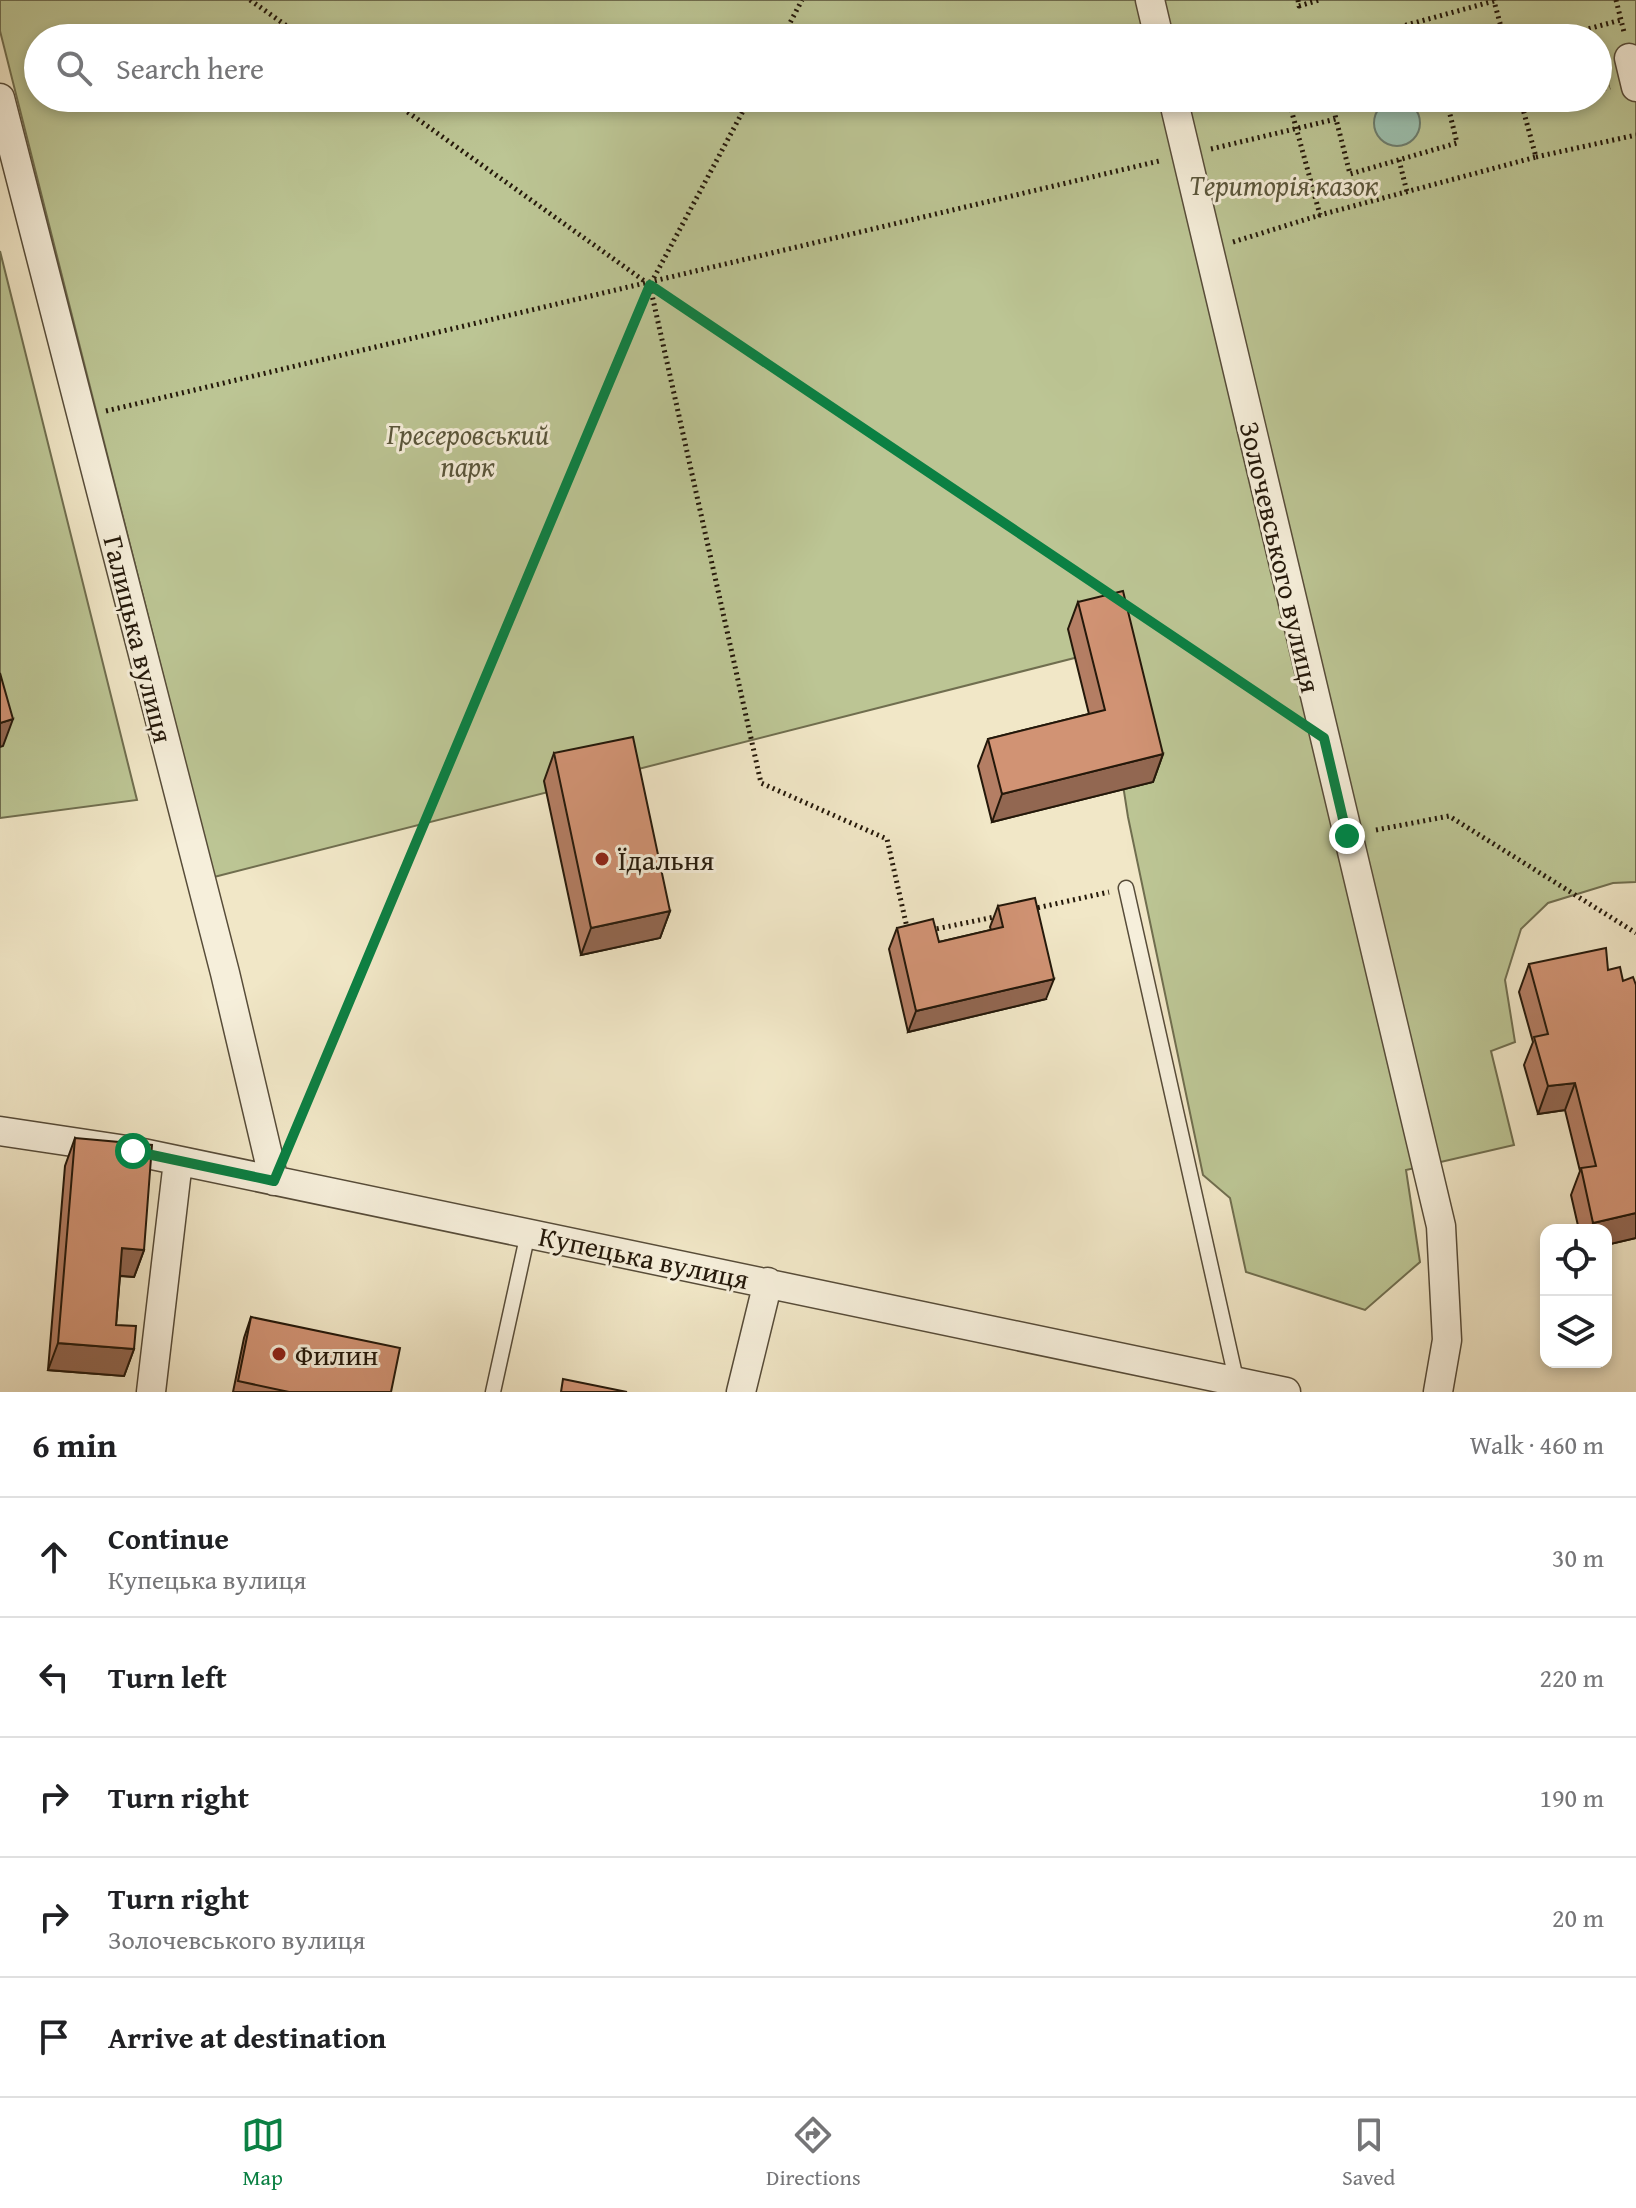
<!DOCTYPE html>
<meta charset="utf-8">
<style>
:root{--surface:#fff;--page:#f6f6f6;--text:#202124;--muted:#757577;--line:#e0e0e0;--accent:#0b8043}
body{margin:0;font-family:"Gentium Book Plus",serif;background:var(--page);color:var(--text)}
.controls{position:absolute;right:24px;bottom:24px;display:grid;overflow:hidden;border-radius:16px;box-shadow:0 4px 12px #0003}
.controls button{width:72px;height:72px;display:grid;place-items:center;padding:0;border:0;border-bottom:2px solid var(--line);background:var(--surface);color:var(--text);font:40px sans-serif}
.stop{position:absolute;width:24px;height:24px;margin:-18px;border:6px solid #0b8043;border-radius:50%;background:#fff}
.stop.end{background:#0b8043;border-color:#fff;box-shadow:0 2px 8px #0008}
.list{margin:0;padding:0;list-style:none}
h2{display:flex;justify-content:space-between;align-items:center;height:104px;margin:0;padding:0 32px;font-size:34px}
h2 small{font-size:26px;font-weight:400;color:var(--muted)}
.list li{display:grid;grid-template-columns:52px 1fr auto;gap:24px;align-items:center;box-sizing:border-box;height:120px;padding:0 32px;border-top:2px solid var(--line)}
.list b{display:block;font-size:30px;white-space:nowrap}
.list p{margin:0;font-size:26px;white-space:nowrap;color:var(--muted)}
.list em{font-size:26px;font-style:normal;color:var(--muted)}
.icon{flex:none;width:44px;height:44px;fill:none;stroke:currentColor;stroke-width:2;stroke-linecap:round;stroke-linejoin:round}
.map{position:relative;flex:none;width:1636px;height:1392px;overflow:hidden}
.search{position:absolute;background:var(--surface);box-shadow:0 4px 12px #0003;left:24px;right:24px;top:24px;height:88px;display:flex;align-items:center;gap:20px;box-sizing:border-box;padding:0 28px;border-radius:44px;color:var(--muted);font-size:30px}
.sheet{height:704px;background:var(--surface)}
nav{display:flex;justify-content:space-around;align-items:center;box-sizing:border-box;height:112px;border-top:2px solid var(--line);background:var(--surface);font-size:22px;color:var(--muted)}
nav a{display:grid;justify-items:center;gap:4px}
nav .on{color:var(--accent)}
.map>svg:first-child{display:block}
.green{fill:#bcc594;stroke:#706e4f;stroke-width:2;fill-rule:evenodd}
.water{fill:#9cc1b0;stroke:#6c7d6e;stroke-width:2}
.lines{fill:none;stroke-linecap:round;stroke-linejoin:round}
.lane-casing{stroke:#574c39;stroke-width:17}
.street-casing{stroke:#574c39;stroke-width:31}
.path{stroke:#24180a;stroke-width:5;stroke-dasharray:2 4;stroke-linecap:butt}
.lane{stroke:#f6efdb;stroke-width:14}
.street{stroke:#f6efdb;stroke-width:28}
.wall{fill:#b47e64;stroke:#24180a;stroke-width:2}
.shaded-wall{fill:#926751;stroke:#24180a;stroke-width:2}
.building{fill:#d19374;stroke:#24180a;stroke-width:2}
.route{stroke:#0b8043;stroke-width:10}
.poi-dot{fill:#8f2418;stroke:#f6efdb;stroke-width:3}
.labels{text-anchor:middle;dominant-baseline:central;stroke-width:6;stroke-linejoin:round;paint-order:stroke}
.park-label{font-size:28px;font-style:italic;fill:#59553a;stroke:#f6efdb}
.street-label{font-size:28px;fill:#24180a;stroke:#f6efdb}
.poi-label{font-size:28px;fill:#24180a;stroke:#f6efdb;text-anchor:start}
</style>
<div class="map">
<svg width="1636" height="1392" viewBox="0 0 1636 1392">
<rect width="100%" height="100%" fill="#f1e7c7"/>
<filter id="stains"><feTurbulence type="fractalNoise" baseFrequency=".0025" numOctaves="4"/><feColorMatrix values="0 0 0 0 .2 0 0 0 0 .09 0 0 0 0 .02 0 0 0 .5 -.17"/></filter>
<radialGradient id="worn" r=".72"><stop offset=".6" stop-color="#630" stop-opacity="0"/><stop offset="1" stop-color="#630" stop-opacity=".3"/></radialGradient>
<path class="green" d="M 0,0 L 1636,0 L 1636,46 L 1628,48 L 1636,80 L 1636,882 L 1613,883 L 1548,903 L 1521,929 L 1505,980 L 1515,1042 L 1491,1051 L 1514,1145 L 1406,1170 L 1420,1262 L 1365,1310 L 1246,1272 L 1230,1198 L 1203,1175 L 1128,817 L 1102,651 L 214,877 L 0,31 ZM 38,38 L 1598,38 L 1598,98 L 38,98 Z
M 0,251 L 137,800 L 0,818 Z"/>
<path class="water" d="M1374 123a23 23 0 1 1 46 0a23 23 0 1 1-46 0Z"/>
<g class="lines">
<g class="lane-casing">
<path id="lane" d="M 1126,888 L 1236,1379
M 493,1392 L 528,1233"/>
</g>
<g class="street-casing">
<path id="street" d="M 1150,0 L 1159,38
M 1629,58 L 1636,87
M 0,98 L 225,973 L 274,1181
M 1173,98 L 1441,1226 L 1447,1340 L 1438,1392
M 0,1131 L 133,1151 L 1286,1392
M 151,1392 L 178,1161
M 741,1392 L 768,1282"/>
</g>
<path class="path" d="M 250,0 L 304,38
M 1298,0 L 1299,6 L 1319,0
M 1616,0 L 1624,32
M 782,38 L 802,0
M 1359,38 L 1494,1 L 1504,38
M 1554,38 L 1621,20
M 1598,90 L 1610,87
M 388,98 L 650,285 L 1292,716
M 1288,98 L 1320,215 L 1536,157 L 1520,98
M 1331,98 L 1336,119
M 1561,98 L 1568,98
M 1211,149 L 1336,119 L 1350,174 L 1457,143 L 1446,98
M 1536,157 L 1636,135
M 1399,160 L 1407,192
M 1233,242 L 1320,215
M 650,286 L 761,783 L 887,839 L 908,932
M 106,411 L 1159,161
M 1376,830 L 1449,816 L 1636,933
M 1032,909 L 1109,892
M 931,930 L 999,916
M 293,1135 L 650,285 L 750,98"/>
<use href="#lane" class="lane"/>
<use href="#street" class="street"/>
</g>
<path class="wall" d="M 1078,602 L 1163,754 L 1153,782 L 992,822 L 978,766 L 988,739 L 1089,714 L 1068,629 Z
M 554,753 L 670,911 L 660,938 L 581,955 L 544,781 Z
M 998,906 L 1046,999 L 908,1032 L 889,949 L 897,928 L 939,942 L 991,930 L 990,927 Z
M 1529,964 L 1608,970 L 1623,981 L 1636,985 L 1636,1238 L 1606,1245 L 1606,1230 L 1579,1230 L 1571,1195 L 1580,1171 L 1565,1110 L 1538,1114 L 1524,1065 L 1533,1042 L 1519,992 Z
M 75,1138 L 144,1250 L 134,1277 L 120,1276 L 116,1325 L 134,1349 L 124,1376 L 48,1370 L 65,1166 Z
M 251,1317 L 391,1392 L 233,1392 L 244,1338 Z"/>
<path class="shaded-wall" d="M 13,719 L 3,746 L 0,747 L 0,723 Z
M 1163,754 L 1153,782 L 992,822 L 1002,794 Z
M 670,911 L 660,938 L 581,955 L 591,928 Z
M 1054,979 L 1046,999 L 908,1032 L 916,1011 Z
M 1575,1083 L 1565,1110 L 1538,1114 L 1548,1086 Z
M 1636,1213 L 1636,1238 L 1606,1245 L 1606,1230 L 1591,1230 L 1593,1223 Z
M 122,1248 L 144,1250 L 134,1277 L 112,1275 Z
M 58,1343 L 134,1349 L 124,1376 L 48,1370 Z"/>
<path class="building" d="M 1123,591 L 1163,754 L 1002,794 L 988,739 L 1105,710 L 1078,602 Z
M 0,673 L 13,719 L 0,723 Z
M 633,737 L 670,911 L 591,928 L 554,753 Z
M 1035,898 L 1054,979 L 916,1011 L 897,928 L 933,919 L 939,942 L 1003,927 L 998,906 Z
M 1606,948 L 1608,970 L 1620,967 L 1623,981 L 1633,977 L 1636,985 L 1636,1213 L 1593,1223 L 1581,1168 L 1596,1166 L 1575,1083 L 1548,1086 L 1534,1037 L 1548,1034 L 1529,964 Z
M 75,1138 L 152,1145 L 144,1250 L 122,1248 L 116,1325 L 136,1326 L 134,1349 L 58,1343 Z
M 251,1317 L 400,1348 L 391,1392 L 289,1392 L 238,1381 Z
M 563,1379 L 627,1392 L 561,1392 Z"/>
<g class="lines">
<path class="route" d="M 133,1151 L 274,1181 L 650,285 L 1324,738 L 1347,836"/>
</g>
<g class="poi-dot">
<circle cx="602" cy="859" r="8"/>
<circle cx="279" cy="1354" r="8"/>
</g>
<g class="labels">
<g class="park-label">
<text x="1284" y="184">Територія казок</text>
<text x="468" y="433">Гресеровський<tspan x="468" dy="32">парк</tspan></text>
</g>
<g class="street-label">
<text transform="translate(1281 557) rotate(77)">Золочевського вулиця</text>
<text transform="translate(139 639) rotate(76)">Галицька вулиця</text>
<text transform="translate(644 1257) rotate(12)">Купецька вулиця</text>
</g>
<g class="poi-label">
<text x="618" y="859">Їдальня</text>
<text x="295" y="1354">Филин</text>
</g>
</g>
<rect width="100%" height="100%" filter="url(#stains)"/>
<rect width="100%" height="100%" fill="url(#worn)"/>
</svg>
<div class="controls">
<button><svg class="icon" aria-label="locate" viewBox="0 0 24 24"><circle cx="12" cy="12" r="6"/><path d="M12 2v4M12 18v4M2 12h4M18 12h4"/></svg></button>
<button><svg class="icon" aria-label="layers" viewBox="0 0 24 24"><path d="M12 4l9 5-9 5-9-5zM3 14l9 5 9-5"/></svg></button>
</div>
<div class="stop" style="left:133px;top:1151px"></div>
<div class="stop end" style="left:1347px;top:836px"></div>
<div class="search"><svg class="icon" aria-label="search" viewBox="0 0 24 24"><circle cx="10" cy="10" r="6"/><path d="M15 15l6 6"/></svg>Search here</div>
</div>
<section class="sheet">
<h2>6 min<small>Walk · 460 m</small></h2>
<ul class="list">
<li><svg class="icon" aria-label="ahead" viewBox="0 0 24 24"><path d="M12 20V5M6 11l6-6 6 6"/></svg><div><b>Continue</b><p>Купецька вулиця</p></div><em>30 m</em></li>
<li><svg class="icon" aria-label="left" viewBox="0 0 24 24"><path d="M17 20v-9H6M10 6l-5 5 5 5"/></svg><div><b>Turn left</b></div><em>220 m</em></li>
<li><svg class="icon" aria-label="right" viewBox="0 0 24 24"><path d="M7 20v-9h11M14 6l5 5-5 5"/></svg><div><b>Turn right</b></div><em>190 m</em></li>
<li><svg class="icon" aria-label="right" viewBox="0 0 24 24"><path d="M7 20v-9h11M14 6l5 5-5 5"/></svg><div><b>Turn right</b><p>Золочевського вулиця</p></div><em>20 m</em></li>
<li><svg class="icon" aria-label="arrive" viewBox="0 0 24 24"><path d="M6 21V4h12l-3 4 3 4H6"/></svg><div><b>Arrive at destination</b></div></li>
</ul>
</section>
<nav>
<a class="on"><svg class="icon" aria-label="map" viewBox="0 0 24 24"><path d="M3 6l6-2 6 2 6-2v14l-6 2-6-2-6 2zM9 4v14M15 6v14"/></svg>Map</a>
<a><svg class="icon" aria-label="directions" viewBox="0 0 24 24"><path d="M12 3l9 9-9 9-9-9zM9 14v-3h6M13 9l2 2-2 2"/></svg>Directions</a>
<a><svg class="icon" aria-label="saved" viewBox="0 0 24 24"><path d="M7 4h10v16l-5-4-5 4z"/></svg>Saved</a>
</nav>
